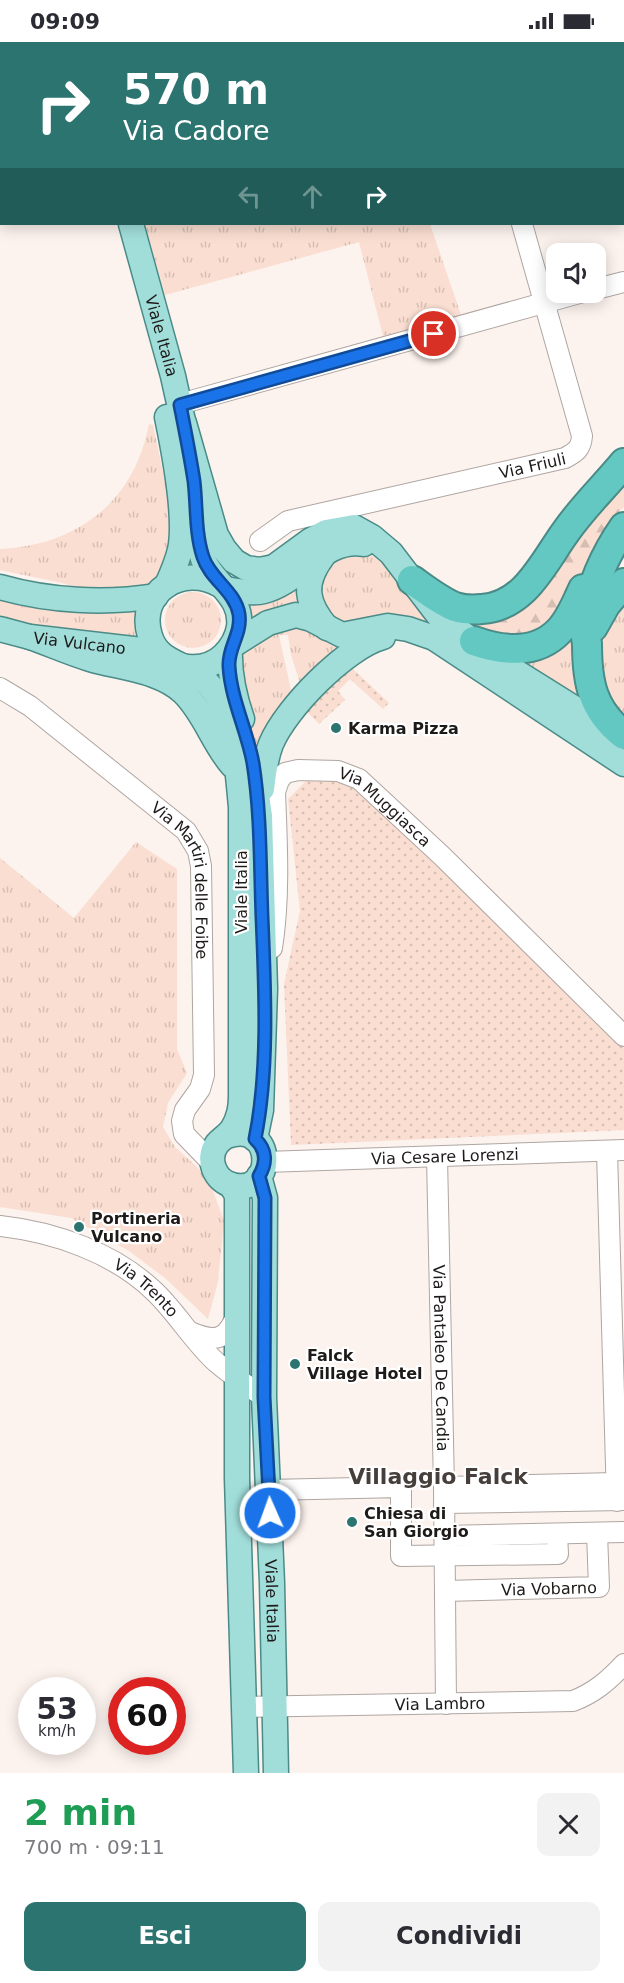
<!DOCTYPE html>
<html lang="it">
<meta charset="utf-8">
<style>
:root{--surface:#fff;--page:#f2f2f3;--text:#2b2b33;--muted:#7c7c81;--accent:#2b7470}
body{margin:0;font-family:"DejaVu Sans",sans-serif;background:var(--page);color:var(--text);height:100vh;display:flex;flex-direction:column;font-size:22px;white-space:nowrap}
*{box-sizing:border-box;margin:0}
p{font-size:20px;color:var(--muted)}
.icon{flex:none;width:33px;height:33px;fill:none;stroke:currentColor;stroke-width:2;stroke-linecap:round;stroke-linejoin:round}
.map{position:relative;height:1731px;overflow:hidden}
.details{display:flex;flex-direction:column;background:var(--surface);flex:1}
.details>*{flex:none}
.top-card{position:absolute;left:0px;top:0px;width:624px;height:183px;box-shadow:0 3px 15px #0003;background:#2b7470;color:#fff;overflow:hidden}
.fabs{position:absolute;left:546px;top:201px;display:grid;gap:12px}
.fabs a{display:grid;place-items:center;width:60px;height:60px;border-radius:12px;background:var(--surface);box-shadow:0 3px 15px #0003;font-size:30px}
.speed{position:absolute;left:18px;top:1635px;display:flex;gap:12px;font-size:30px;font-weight:700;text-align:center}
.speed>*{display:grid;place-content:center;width:78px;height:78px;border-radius:50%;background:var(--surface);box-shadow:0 3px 15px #0003;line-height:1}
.speed small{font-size:15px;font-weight:400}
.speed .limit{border:9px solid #d22;background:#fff;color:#111}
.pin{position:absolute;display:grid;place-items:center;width:51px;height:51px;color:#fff;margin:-26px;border:3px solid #fff;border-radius:50%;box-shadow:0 2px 6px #0007}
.me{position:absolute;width:66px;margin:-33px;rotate:358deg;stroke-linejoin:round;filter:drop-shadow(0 0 4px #0008)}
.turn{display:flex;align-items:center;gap:21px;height:126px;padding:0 24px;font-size:27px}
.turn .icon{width:78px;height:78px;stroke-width:2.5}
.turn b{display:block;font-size:42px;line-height:51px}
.lanes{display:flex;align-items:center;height:57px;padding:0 24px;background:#0003;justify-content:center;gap:30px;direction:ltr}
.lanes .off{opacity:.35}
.round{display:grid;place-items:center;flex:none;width:63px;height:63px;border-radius:12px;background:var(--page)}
.summary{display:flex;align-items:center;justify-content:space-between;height:102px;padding:0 24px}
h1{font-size:36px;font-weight:700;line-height:45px;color:#1e9e55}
.action{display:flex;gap:12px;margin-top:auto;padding:12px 24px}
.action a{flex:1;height:69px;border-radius:12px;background:var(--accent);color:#fff;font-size:24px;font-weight:700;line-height:69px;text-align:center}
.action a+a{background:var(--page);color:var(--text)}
.status{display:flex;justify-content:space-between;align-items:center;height:42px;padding:0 30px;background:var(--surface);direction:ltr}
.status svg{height:16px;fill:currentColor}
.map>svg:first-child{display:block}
.grass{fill:url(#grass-tufts)}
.forest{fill:url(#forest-firs)}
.garden{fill:url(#garden-dots)}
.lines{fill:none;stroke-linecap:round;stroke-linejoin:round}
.minor-casing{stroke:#afa6a2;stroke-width:22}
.major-casing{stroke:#4a8b87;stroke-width:27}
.highway-casing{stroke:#4a8b87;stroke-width:32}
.minor{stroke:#fff;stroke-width:20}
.major{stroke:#a1deda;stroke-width:24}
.highway{stroke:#63c8c2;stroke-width:28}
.route-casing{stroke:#114b97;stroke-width:15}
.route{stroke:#1a73e8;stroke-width:10}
.poi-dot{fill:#2b7470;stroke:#fff;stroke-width:2}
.labels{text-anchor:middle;stroke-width:4.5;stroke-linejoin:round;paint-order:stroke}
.street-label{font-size:16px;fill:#1d1a19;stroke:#fff}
.poi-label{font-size:16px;font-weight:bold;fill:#1d1a19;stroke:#fff;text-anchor:start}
.district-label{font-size:22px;font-weight:bold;fill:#463e3b;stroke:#fff}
</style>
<div class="status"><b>09:09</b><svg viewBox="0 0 49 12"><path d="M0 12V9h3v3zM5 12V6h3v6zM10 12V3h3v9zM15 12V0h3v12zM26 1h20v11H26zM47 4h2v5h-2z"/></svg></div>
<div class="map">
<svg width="624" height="1731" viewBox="0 0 624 1731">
<defs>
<pattern id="grass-tufts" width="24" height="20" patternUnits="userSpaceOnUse" patternTransform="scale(1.5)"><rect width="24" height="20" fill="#faded1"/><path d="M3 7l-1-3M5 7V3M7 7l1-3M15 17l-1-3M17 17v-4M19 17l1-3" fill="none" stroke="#d6beb3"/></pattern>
<pattern id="forest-firs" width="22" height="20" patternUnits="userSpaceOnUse" patternTransform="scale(1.5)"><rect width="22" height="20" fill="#faded1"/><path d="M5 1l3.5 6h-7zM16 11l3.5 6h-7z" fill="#d6beb3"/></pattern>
<pattern id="garden-dots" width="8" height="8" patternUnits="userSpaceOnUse" patternTransform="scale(1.5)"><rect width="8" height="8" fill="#faded1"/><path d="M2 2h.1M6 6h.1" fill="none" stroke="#d6beb3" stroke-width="1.8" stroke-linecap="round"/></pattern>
</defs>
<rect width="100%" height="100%" fill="#fcf2ee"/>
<g class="grass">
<path d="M95,0h330l-329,2z"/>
<path d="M145,182h285l31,91 -78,21 -24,-94 -194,53z"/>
<path d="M149,382l4,1 13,61 7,18 3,36 -21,42 -10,5 -57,4 -26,-8 -62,-13v-21c78,-4 134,-47 149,-125z"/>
<path d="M366,511l11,5 9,8 41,52 197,126v15l-178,-121 -101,-8 -29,-29 7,-32 18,-14z"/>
<path d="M296,539l10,22 -57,25 2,-10 -8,-22z"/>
<path d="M624,548v134l-25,-41 -4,-34z"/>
<circle cx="193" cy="578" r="28"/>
<path d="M0,551l140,12 1,36 -76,-8 -65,-15z"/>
<path d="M290,579l61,23 -50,42 -10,-31 -3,-20h-9l13,60 -33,65 -19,-73 -1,-28 6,-12z"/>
<path d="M574,582l18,85 -79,-51z"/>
<path d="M136,800l41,27v180l10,24 -19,30 -5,24 12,20 33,30 16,44 -6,61 -10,37 -43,-41 -36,-27 -58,-33 -71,-11v-349l74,60z"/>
</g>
<path class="forest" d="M624,437v28l-9,9 -20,31 -27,57 -13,20 -34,17 -49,-14 2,-8z"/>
<g class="garden">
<path d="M351,625l38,36 -6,6 -33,-30 -12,12 7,9 -26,24 -14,-14z"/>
<path d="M328,738l30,8 134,126 132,134v82l-333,15 -7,-161 16,-73 -12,-112 18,-18z"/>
</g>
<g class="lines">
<defs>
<g id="minor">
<path d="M469,0l1,2"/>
<path d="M596,247l28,-7"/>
<path d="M180,362l403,-112"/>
<path id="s1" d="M260,499l28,-20 277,-63c11,-6 16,-9 17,-22l-60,-212"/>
<path id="s2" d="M0,646l30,18 156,125 12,20 3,15 3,209 -4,14 -15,21 -3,11 2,13 28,29"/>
<path id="s3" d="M272,906c8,-51 5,-105 3,-156l4,-12 6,-7 13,-3 40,1 21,8 83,77 182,180"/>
<path d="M607,1109l10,350"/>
<path id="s4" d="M437,1115l7,330 2,217"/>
<path id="s5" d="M265,1120l359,-12"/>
<path id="s6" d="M0,1184c55,6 115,27 155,66 22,21 38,49 61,70 15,13 32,24 48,35"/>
<path d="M190,1290c26,11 37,8 47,-18"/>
<path d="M444,1445l172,-4"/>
<path d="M269,1448l132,-3v69l157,-2 -1,-20"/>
<path d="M444,1461l180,-3"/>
<path d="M444,1494l180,-4"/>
<path id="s7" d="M445,1549l154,-4 -2,-54"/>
<path id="s8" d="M244,1665l329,-6c21,-8 35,-20 51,-37"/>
</g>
<g id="major">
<path d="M83,0l1,2"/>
<path id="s9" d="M131,182l42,152 14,63"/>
<path d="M167,375c7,34 20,100 13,133 -3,12 -8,24 -13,35"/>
<path d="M184,381l32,112 8,14 10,12 12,7 14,2 14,-3 37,-27 15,-8 28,-5 18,10 19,16 48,63 66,49 112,70"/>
<path d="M323,514c-21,28 -17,47 4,72"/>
<path d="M220,543c-37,-22 -84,7 -70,51 8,27 34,26 52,42 33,28 35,89 39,129v290c0,11 -2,21 -8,31 -4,7 -11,10 -16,16 -11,15 -2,37 15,41 44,12 44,-66 -5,-49"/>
<path d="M0,545c49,14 105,17 156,9"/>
<path d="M226,547c11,2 26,5 38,2 36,-9 60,-54 100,-47"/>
<path id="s10" d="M0,587l30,8 129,15"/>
<path d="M30,595c20,7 40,16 60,22 30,9 71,11 94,34 21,21 29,50 48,72"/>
<path d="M233,603l35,-22 28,-8 15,4 31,16 46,-9 20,3 26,9 190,126"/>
<path d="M230,608c-1,25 4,46 12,69"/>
<path d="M181,624c16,3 31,1 43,-11 8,-8 13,-16 15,-28 4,-31 -26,-43 -36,-68 -6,-18 -6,-38 -7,-56"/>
<path d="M253,726l7,48 5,173 -4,121 -6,29"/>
<path d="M262,747c2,-16 3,-30 9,-45 15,-36 75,-97 112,-107"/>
<path id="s11" d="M259,1134l6,22 -1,199 8,186 4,190"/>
<path d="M231,1143l6,10v283l9,295"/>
</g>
<g id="highway">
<path d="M624,485c-19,27 -34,61 -39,94 -1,7 1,15 2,23 0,38 5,66 37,91"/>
<path d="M412,538c13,9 28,21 43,27 9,3 18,3 27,2 44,-3 62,-48 85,-79 17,-24 38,-44 57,-67"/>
<path d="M593,585l13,-23 18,-21"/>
<path d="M474,599c28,10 62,14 85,-10 11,-11 17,-27 24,-42"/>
</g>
</defs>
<use href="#minor" class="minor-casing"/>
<use href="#major" class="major-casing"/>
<use href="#highway" class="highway-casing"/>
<use href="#minor" class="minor"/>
<use href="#major" class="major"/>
<use href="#highway" class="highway"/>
</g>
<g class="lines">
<defs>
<path id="route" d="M270,1471l-6,-116 1,-199 -6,-22c8,-13 8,-26 -4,-37 14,-69 10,-151 7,-222 -2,-51 -1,-103 -9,-154 -6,-33 -22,-63 -24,-97 -1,-19 13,-32 10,-52 -4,-23 -29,-35 -36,-57 -8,-24 -6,-51 -9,-76 -4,-26 -9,-51 -14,-76l254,-71"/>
</defs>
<use href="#route" class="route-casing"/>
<use href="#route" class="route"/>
</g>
<g class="poi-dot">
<circle cx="336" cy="686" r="6"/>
<circle cx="79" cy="1185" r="6"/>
<circle cx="295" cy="1322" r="6"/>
<circle cx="352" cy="1480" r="6"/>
</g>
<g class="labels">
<g class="street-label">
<text dy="6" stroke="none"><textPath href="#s9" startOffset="116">Viale Italia</textPath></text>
<text dy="6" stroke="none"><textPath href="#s1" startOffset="285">Via Friuli</textPath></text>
<text dy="6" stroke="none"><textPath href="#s10" startOffset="81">Via Vulcano</textPath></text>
<text dy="6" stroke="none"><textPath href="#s3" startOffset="291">Via Muggiasca</textPath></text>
<text dy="6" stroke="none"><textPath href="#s2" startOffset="280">Via Martiri delle Foibe</textPath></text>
<text transform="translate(241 850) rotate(-90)" y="6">Viale Italia</text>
<text dy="6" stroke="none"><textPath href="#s5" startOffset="180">Via Cesare Lorenzi</textPath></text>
<text dy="6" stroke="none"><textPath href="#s6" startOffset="162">Via Trento</textPath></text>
<text dy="6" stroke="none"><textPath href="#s4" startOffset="201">Via Pantaleo De Candia</textPath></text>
<text dy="6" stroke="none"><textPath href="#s7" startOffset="104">Via Vobarno</textPath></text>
<text dy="6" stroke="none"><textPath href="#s11" startOffset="426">Viale Italia</textPath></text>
<text dy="6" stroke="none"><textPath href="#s8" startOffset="196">Via Lambro</textPath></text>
</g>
<g class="poi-label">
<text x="348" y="692">Karma Pizza</text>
<text x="91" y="1182">Portineria<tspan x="91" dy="18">Vulcano</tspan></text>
<text x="307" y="1319">Falck<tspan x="307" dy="18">Village Hotel</tspan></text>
<text x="364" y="1477">Chiesa di<tspan x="364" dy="18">San Giorgio</tspan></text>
</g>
<g class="district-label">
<text x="438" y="1442">Villaggio Falck</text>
</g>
</g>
</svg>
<div class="fabs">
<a><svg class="icon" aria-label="sound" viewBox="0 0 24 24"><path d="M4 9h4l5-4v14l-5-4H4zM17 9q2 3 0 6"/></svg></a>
</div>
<div class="speed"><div>53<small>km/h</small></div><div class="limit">60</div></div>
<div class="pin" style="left:434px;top:292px;background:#d93025"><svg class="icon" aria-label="arrive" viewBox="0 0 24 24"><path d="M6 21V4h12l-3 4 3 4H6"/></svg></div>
<svg class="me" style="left:270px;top:1471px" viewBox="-20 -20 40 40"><circle r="17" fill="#1a73e8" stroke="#fff" stroke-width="3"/><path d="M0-11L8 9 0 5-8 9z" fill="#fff"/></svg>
<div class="top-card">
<div class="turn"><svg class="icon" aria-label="right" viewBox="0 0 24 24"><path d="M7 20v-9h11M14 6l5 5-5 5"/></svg><div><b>570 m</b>Via Cadore</div></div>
<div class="lanes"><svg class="icon off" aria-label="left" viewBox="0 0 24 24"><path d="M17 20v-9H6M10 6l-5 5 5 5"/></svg><svg class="icon off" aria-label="ahead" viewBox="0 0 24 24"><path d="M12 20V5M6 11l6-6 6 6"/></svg><svg class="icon" aria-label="right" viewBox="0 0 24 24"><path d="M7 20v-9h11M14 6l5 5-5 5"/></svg></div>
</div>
</div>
<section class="details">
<div class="summary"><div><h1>2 min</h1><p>700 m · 09:11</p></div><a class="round"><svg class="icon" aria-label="close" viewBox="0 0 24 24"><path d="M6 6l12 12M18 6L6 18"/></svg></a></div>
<div class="action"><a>Esci</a><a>Condividi</a></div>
</section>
